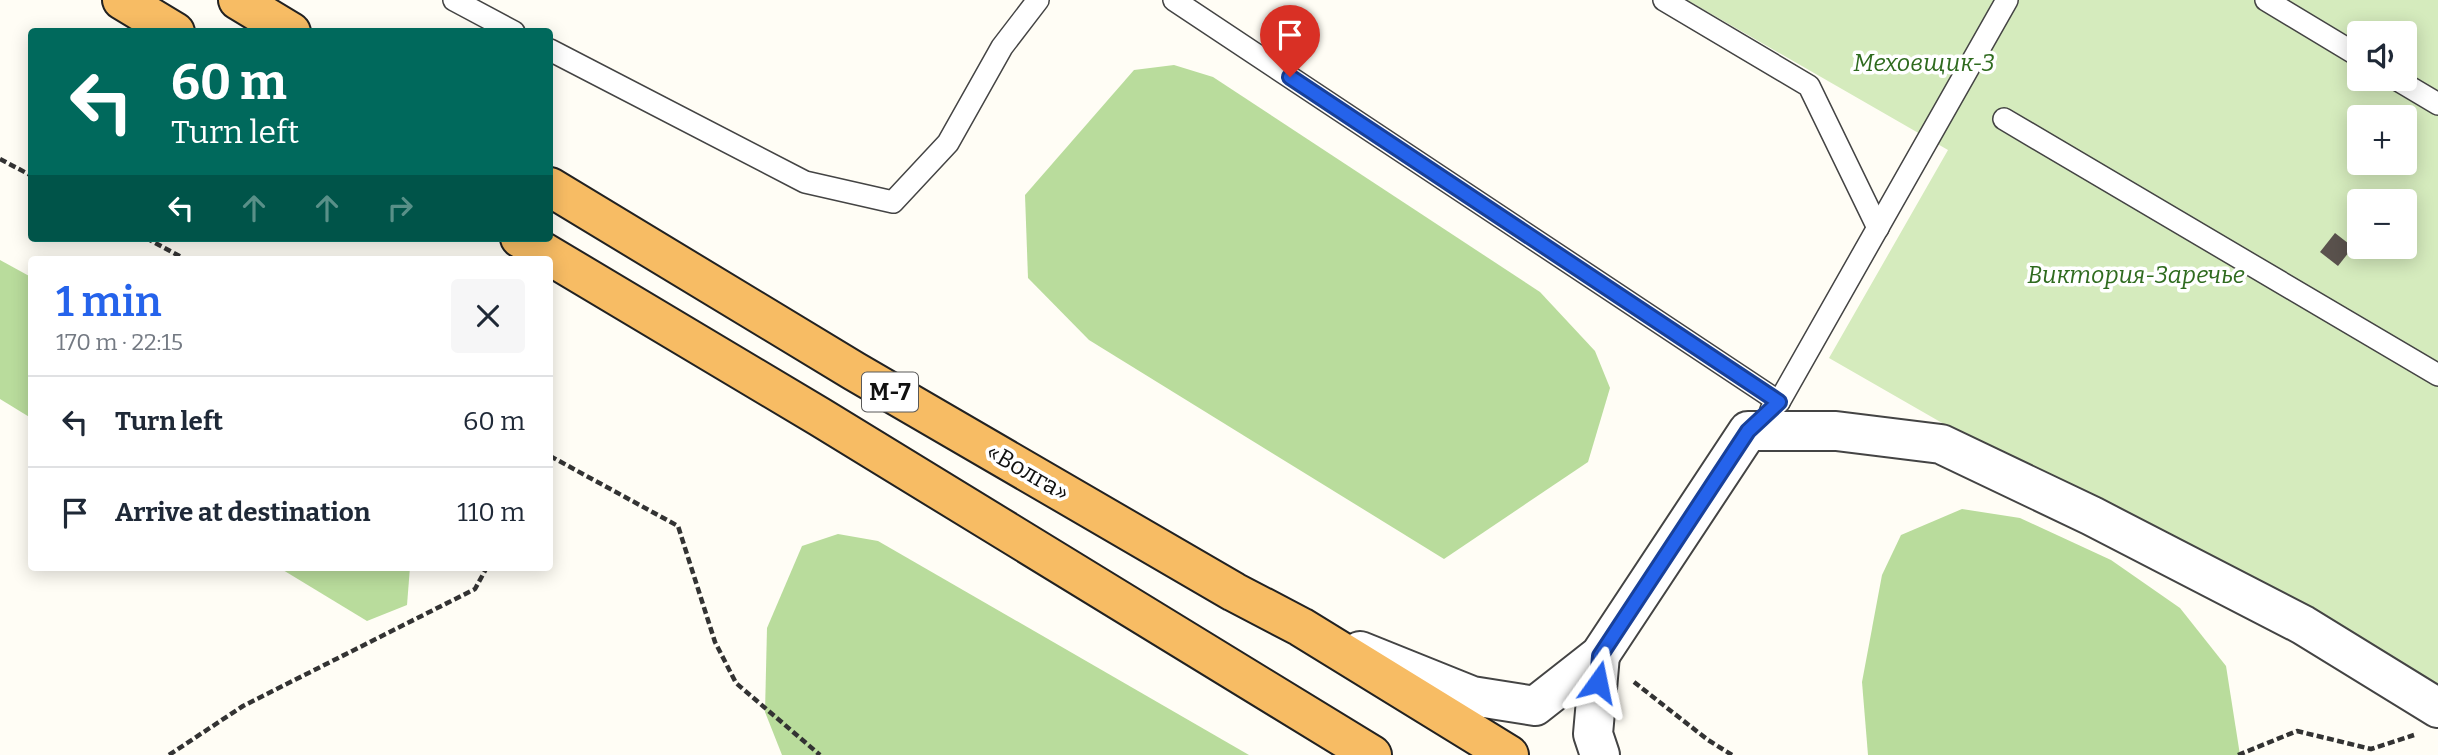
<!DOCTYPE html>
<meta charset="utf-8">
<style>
:root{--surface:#fff;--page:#f6f6f7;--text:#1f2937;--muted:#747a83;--line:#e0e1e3;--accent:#2563eb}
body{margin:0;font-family:Bitter,serif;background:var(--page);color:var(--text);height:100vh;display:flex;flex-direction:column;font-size:26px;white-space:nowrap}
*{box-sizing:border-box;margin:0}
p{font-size:23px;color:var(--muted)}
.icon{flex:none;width:38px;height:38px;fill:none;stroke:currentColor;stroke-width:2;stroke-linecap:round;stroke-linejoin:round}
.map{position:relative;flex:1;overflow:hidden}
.panel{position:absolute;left:28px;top:256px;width:525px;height:315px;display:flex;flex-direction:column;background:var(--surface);border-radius:7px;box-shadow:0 4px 18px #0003}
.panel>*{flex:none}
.guide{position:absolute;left:28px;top:28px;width:525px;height:214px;border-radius:7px;box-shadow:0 4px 18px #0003;background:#00695c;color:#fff;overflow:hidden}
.buttons{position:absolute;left:2347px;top:21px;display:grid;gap:14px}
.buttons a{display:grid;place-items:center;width:70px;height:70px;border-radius:7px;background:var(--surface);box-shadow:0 4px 18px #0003;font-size:35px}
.pin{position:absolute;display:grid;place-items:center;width:60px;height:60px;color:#fff;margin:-72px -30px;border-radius:50% 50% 50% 0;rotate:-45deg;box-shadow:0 0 7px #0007}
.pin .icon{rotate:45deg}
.me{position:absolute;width:77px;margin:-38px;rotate:12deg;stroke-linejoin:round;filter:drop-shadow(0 0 5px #0008)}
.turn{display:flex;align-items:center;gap:24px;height:147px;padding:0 28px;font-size:32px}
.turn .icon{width:91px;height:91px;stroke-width:2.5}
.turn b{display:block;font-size:49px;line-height:60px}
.lanes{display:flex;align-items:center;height:66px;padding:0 28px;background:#0003;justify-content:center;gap:35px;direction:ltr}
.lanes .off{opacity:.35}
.round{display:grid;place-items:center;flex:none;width:74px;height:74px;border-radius:7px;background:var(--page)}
.summary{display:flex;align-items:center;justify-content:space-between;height:119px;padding:0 28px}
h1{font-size:42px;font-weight:600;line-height:52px;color:var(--accent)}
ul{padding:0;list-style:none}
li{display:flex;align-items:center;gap:21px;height:91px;padding:0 28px;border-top:2px solid var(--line)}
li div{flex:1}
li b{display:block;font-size:26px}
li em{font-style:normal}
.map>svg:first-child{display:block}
.green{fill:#d5ebbd;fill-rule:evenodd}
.forest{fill:#b9dc9c}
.building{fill:#5a524d}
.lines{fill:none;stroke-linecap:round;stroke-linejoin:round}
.service-casing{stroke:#444;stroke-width:24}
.minor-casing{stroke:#444;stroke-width:42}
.trunk-casing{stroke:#222;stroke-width:42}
.path{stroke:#333;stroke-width:4.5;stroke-dasharray:7 3.5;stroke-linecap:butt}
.service{stroke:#fff;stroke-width:21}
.minor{stroke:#fff;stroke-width:38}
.trunk{stroke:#f7bc64;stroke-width:38}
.route-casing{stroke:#184099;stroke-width:18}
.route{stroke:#2563eb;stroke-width:12}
.labels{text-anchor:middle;stroke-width:7;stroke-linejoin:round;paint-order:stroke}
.shield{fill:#fff;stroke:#585858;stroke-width:2}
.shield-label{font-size:23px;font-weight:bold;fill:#111}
.park-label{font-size:24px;font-style:italic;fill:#2f6b1f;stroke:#fff}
.street-label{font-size:24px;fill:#111;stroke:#fff}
</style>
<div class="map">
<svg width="2438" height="755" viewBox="0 0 2438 755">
<rect width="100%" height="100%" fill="#fffdf5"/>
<path class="green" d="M1687,0h751v708l-609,-350 119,-208zM2359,33h45v46h-45zM2359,117h45v46h-45zM2359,201h45v46h-45z"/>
<g class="forest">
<path d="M1174,65l39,12 327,215 55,59 15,37 -22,74 -144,97 -355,-219 -61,-62 -3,-83 109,-125z"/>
<path d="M0,260l31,17v141l-31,-19z"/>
<path d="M1962,509l58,9 91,42 69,48 46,58 14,89h-372l-6,-73 20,-107 19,-40z"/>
<path d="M838,534l40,7 371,214h-467l-17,-43 2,-84 35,-82z"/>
<path d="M278,567h132l-3,38 -40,16z"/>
</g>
<path class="building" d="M2335,233l18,14 -15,19 -18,-14z"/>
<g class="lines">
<defs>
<g id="service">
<path d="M454,0l60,32"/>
<path d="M1174,0l605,402"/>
<path d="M1664,0l145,86 69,142"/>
<path d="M2266,0l93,56"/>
<path d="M550,50l255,132 88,20 55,-59 54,-96 36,-47"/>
<path d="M2396,79l42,25"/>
<path d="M2004,119l434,256"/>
<path d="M1771,410l8,-8 228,-402"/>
</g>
<g id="minor">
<path d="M1360,651l112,45 63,10 65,-51 148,-224h88l105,13 151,72 211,109 135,83"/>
<path d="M1600,755l-7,-21 7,-79"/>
</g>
<g id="trunk">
<path d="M122,0l53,32"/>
<path d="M238,0l53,32"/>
<path d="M550,187l304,184 380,221 67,35 208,128"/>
<path d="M520,238l300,179 552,338"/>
</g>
</defs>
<use href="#service" class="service-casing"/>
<use href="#minor" class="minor-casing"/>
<use href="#trunk" class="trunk-casing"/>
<g class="path">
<path d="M0,159l32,17"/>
<path d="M146,238l39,21"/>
<path d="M550,456l128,70 37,116 21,41 84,72"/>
<path d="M1634,682l74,58 24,15"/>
<path d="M169,755l74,-49 232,-117 12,-22"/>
<path d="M2238,755l59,-24 74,18 43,-14"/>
</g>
<use href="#service" class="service"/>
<use href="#minor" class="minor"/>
<use href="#trunk" class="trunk"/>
</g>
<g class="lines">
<defs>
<path id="route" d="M1290,77l489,325 -31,29 -148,225 -2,26"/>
</defs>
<use href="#route" class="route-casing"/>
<use href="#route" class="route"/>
</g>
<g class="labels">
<rect class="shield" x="862" y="372.5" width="56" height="39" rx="5"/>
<g class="shield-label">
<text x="890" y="400">М-7</text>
</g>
<g class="park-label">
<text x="1924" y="71">Меховщик-3</text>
<text x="2136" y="283">Виктория-Заречье</text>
</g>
<g class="street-label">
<text transform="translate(1028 472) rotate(30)" y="8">«Волга»</text>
</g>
</g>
</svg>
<div class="buttons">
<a><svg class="icon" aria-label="sound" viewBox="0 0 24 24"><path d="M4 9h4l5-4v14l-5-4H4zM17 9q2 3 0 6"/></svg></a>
<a>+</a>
<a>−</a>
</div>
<div class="pin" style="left:1290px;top:77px;background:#d93025"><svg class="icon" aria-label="arrive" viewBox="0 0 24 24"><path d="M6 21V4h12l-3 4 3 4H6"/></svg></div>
<svg class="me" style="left:1598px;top:682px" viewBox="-20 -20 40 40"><path d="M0-17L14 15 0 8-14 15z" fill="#2563eb" stroke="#fff" stroke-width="4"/></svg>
<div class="guide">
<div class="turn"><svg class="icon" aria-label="left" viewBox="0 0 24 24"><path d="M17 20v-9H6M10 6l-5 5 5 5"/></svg><div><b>60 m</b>Turn left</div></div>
<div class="lanes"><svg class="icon" aria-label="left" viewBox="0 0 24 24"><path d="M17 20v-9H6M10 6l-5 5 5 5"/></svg><svg class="icon off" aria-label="ahead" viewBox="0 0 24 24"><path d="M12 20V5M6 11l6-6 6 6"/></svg><svg class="icon off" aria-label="ahead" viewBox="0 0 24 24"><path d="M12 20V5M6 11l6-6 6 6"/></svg><svg class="icon off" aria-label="right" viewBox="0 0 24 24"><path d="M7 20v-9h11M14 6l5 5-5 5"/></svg></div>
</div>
<section class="panel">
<div class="summary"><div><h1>1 min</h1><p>170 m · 22:15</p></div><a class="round"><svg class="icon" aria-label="close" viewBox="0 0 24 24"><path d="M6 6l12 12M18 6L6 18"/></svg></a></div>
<ul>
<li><svg class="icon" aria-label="left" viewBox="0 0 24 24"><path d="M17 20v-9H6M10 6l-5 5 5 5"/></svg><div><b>Turn left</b></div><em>60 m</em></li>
<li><svg class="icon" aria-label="arrive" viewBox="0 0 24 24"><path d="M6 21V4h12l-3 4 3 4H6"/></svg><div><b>Arrive at destination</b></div><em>110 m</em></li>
</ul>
</section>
</div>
